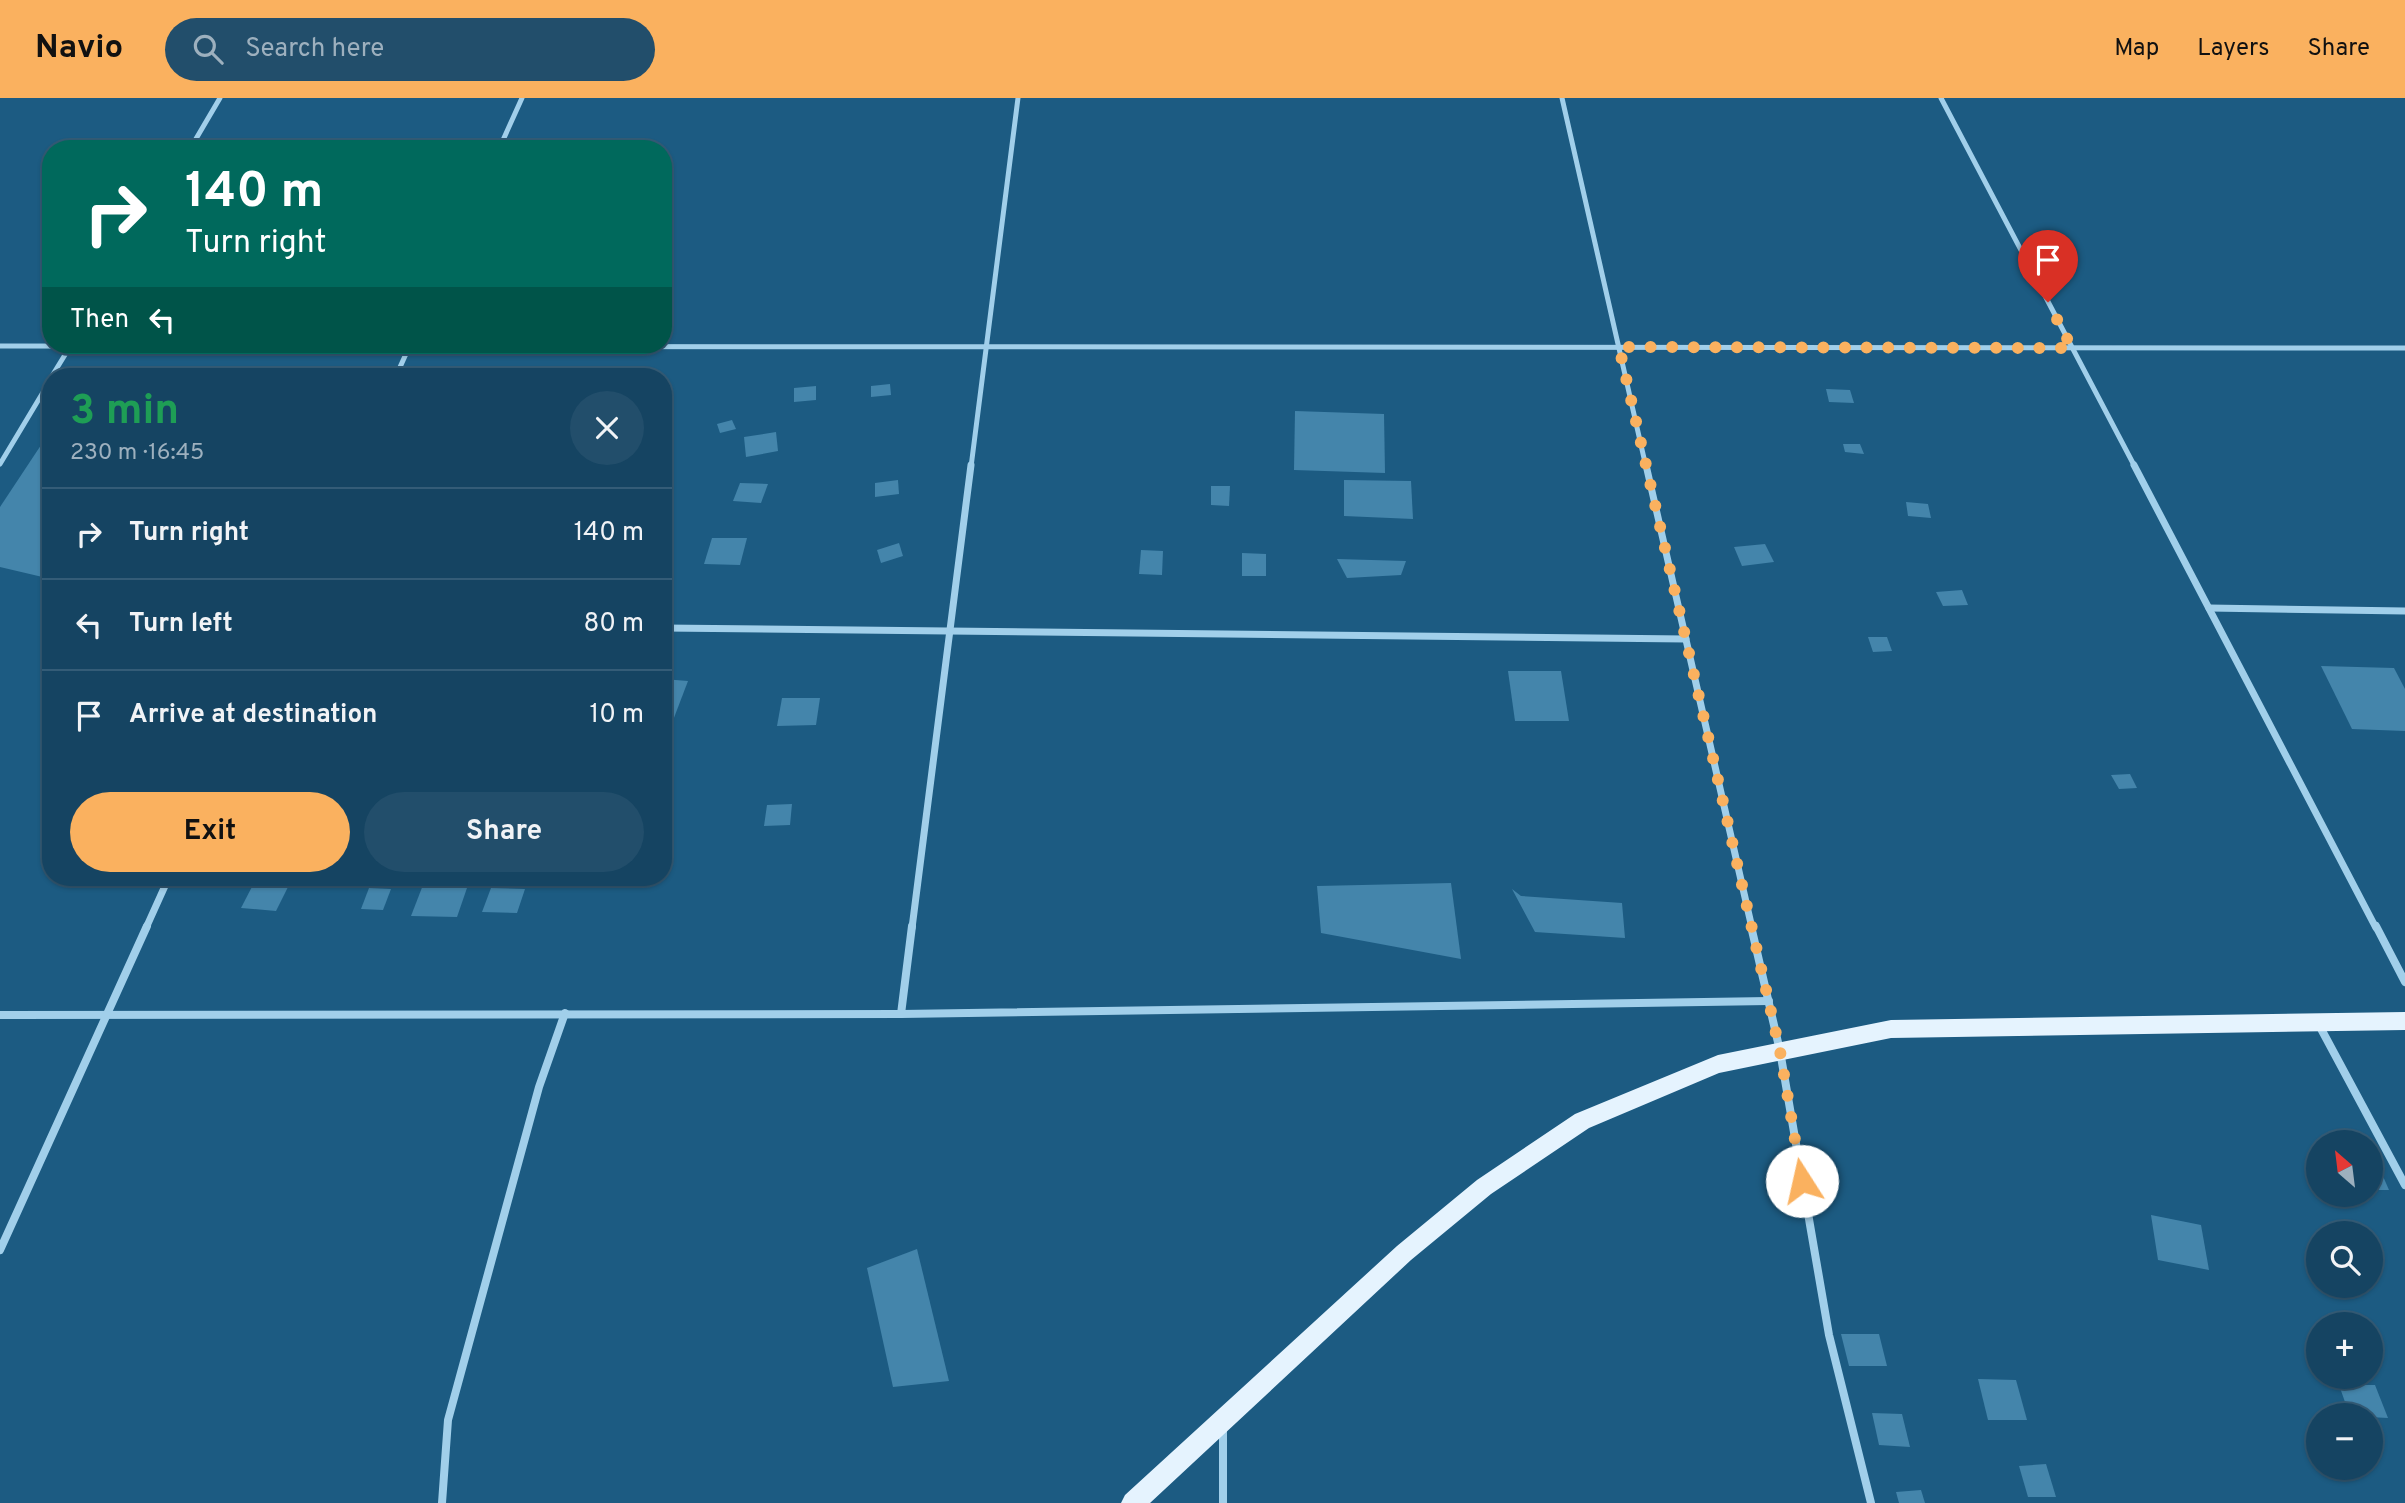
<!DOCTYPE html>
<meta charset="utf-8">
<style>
:root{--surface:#154462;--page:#224e6b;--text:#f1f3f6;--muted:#9db0be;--line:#345c77;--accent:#fab15f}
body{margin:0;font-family:Overpass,sans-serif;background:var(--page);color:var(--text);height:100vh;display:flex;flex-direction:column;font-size:26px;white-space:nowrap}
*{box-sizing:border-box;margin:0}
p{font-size:23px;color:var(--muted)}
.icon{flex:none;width:38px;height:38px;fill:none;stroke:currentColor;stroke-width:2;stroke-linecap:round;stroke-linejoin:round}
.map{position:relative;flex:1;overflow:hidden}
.sheet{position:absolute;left:42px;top:270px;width:630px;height:518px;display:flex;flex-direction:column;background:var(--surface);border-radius:28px;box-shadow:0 2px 5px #0004,0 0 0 2px var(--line)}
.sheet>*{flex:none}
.top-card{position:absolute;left:42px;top:42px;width:630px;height:214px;border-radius:28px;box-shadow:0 2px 5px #0004,0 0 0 2px var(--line);background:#00695c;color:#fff;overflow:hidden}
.needle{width:46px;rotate:332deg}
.fabs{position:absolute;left:2306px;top:1032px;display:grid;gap:14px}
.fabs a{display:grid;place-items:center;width:77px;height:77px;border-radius:50%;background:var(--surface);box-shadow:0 2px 5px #0004,0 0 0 2px var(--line);font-size:35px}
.pin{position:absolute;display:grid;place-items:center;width:60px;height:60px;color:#fff;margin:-72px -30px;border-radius:50% 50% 50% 0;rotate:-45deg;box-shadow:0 0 7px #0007}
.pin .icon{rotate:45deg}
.me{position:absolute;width:77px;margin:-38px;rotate:350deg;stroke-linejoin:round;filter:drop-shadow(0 0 5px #0008)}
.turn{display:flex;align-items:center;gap:24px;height:147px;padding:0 28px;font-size:32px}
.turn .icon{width:91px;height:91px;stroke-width:2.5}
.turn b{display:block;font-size:49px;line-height:60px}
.then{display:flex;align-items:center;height:66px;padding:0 28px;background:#0003;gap:14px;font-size:26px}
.round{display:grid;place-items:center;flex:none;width:74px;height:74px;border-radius:37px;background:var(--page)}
.head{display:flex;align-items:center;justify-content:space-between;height:119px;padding:0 28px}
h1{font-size:42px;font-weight:700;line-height:52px;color:#1e9e55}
.action{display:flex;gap:14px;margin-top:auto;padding:14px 28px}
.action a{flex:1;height:80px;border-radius:42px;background:var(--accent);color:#111;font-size:28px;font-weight:700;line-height:80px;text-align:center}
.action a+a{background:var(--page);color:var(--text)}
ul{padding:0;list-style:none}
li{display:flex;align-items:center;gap:21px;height:91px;padding:0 28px;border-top:2px solid var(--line)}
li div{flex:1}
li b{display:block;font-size:26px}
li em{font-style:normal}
header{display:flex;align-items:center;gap:42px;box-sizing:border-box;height:98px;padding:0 35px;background:var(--accent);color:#111}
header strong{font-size:33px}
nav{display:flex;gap:38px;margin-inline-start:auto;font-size:24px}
.search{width:490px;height:63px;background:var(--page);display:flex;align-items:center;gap:18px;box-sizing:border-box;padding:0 24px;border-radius:38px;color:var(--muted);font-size:26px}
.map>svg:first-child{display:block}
.building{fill:#4485ab}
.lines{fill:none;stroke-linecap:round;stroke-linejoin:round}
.street-far2{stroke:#a1cfea;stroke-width:5}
.street-far1{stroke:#a1cfea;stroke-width:7}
.street{stroke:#a1cfea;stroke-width:8}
.primary{fill:#e5f3fe;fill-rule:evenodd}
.route{stroke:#fab15f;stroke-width:12;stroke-dasharray:0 21.6}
</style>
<header>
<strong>Navio</strong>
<div class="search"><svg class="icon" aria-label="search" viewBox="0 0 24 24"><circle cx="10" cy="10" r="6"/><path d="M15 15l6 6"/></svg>Search here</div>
<nav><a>Map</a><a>Layers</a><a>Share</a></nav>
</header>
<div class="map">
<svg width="2405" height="1405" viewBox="0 0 2405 1405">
<rect width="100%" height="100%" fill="#1c5b82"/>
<g class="building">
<path d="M890,286l1,11 -20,2v-11z"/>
<path d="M816,288v14l-22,2v-14z"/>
<path d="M1826,291l24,1 4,13 -25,-1z"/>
<path d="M1295,313l89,3 1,59 -91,-3z"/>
<path d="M732,322l4,9 -16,4 -3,-9z"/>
<path d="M51,332v149l-51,-12v-60z"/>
<path d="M776,334l2,19 -32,6 -2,-20z"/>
<path d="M1843,346h17l4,10 -19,-2z"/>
<path d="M898,382l1,14 -24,3v-14z"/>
<path d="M1344,382l67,1 2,38 -69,-3z"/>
<path d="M740,385l28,1 -7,19 -28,-2z"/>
<path d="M1211,388h19l-1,20 -18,-1z"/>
<path d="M1906,404l22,2 3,14 -23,-2z"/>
<path d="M712,440h35l-7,27 -36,-1z"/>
<path d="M899,445l4,13 -22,7 -4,-13z"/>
<path d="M1765,446l9,18 -32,4 -8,-19z"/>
<path d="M1141,452l22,1 -1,24 -23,-1z"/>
<path d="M1242,455l24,1v22h-24z"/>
<path d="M1337,461l69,2 -5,14 -54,3z"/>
<path d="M1962,492l6,15 -25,1 -7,-14z"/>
<path d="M1868,539h19l5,14 -19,1z"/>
<path d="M2321,568l73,2 11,21v42l-53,-2z"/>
<path d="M1508,573h53l8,50h-54z"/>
<path d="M663,581l25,2 -16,42 -9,-1z"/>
<path d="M782,600h38l-4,27 -39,1z"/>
<path d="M2130,676l7,14 -18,1 -8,-14z"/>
<path d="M792,706l-2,21 -26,1 3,-21z"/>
<path d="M257,779h36l-17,34 -35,-3z"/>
<path d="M1451,785l10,76 -140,-26 -4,-47z"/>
<path d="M423,787h45l-11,32 -46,-1z"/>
<path d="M369,790l22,1 -8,21 -22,-1z"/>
<path d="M491,790l34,1 -8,24 -35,-1z"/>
<path d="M1512,791l9,7 101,7 3,35 -90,-6z"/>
<path d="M2371,1051l18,41h-18z"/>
<path d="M2151,1117l50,10 8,45 -51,-10z"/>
<path d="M917,1151l32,132 -56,6 -26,-119z"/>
<path d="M1841,1236h38l8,32h-38z"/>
<path d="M1978,1281l38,1 11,40h-39z"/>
<path d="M2339,1287h36l13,33 -38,-2z"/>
<path d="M1872,1315l30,1 8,33 -31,-2z"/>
<path d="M2046,1366l10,33h-28l-9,-31z"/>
<path d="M1921,1392l4,13h-26l-3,-11z"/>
</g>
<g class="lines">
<g class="street-far2">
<path d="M1562,0l84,369"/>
<path d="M1941,0l194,369"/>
<path d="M190,51l30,-51"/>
<path d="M499,51l23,-51"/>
<path d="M0,248l2405,2"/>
<path d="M52,278l19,-31"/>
<path d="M396,278l14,-31"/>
<path d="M0,366l51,-85"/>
<path d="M971,369l47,-369"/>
</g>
<g class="street-far1">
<path d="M1646,367l106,463"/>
<path d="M2134,367l242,463"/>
<path d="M2209,510l196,3"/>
<path d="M663,530l1023,11"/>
<path d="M146,830l23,-51"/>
<path d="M912,830l59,-463"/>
</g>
<g class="street">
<path d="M1751,828l29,125 49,284 42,168"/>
<path d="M2376,828l29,56"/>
<path d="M901,916l11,-88"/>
<path d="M0,917l901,-1 868,-13"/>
<path d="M2319,927l86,160"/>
<path d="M0,1152l147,-324"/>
<path d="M1223,1329v76"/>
<path d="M442,1405l6,-83 91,-333 26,-74"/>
</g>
<path class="primary" d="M2405,914v18l-514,8 -172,35 -130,55 -98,66 -80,66 -261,243h-29l4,-8 272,-249 80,-66 98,-66 143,-59 173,-35z"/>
</g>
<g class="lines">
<path class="route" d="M1802,1083l-22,-130 -161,-704 453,1 -24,-46"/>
</g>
</svg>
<div class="fabs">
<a><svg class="needle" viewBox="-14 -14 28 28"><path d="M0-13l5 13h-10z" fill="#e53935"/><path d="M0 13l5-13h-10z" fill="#9db0be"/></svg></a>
<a><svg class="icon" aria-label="search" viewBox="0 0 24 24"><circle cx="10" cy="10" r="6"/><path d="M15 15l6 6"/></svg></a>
<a>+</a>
<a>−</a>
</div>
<div class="pin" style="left:2048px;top:204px;background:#d93025"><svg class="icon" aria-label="arrive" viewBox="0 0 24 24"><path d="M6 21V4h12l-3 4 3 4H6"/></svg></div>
<svg class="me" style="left:1802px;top:1083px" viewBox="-20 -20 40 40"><circle r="19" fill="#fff"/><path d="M0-13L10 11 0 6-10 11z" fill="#fab15f"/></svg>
<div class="top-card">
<div class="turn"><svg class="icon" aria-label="right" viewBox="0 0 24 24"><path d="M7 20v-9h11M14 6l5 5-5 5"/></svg><div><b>140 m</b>Turn right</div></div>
<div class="then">Then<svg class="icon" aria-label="left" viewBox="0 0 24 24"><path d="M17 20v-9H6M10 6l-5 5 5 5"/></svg></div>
</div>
<section class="sheet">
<div class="head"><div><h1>3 min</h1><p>230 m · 16:45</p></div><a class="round"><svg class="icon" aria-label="close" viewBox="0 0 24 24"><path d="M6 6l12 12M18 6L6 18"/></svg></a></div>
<ul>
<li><svg class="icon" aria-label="right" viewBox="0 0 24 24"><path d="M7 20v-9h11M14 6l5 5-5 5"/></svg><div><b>Turn right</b></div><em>140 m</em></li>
<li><svg class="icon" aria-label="left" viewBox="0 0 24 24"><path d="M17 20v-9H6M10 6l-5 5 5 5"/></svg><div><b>Turn left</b></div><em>80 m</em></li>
<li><svg class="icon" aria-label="arrive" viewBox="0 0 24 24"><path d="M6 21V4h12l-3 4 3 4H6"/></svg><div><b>Arrive at destination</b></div><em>10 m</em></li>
</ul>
<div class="action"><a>Exit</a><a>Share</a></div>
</section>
</div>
